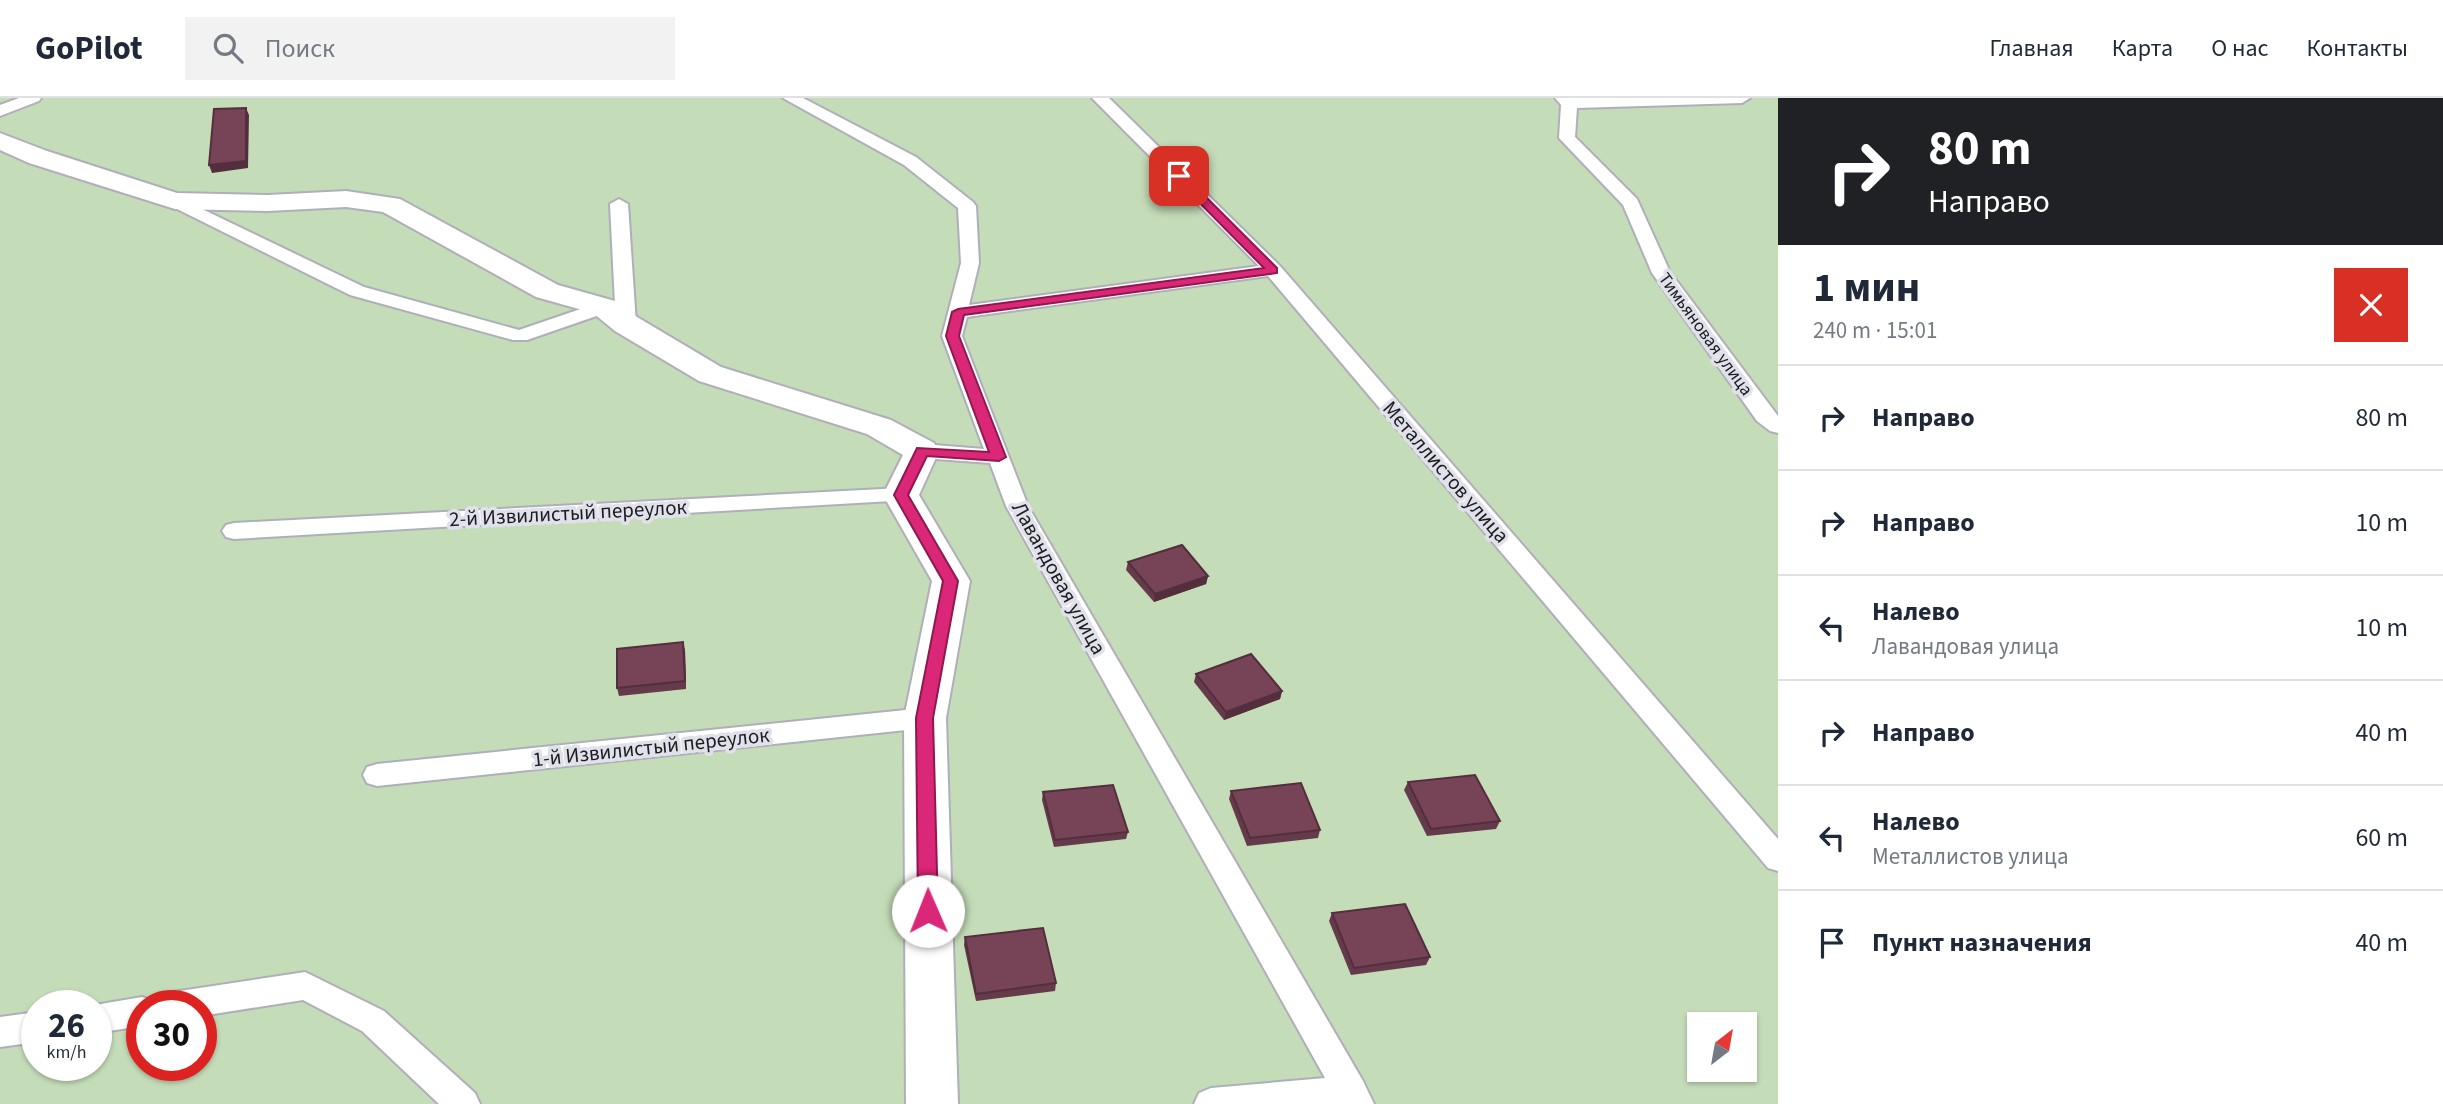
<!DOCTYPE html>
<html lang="ru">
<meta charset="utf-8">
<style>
:root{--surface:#fff;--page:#f2f2f3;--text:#1f2937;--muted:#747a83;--line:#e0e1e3}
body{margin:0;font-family:"Source Sans 3",sans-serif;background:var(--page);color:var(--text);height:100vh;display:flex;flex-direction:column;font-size:26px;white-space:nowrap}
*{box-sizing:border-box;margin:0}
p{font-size:23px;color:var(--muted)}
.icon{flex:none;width:38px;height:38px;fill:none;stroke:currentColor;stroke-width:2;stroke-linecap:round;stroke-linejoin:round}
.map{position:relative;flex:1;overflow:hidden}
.drawer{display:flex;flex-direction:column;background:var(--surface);width:665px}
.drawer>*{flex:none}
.top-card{background:#202124;color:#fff;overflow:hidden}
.needle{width:46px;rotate:31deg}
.tools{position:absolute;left:1687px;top:914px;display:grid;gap:14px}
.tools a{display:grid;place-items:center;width:70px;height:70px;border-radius:0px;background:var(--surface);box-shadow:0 2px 5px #0004;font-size:35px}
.speed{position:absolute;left:21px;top:892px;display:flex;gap:14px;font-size:35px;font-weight:700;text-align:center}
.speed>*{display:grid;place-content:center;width:91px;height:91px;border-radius:50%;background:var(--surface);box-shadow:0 2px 5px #0004;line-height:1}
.speed small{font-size:18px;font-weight:400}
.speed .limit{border:10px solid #d22;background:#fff;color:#111}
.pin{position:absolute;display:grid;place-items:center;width:60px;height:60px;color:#fff;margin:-30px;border-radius:14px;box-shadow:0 4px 10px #0006}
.me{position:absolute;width:77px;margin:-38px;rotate:359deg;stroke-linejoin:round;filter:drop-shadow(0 0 5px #0008)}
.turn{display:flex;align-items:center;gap:24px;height:147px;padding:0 35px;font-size:32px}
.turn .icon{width:91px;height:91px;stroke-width:2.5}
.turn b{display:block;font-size:49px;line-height:60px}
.round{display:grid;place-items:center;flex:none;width:74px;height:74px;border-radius:0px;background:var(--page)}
.head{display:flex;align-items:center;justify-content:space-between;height:119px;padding:0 35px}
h1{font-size:42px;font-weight:700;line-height:52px}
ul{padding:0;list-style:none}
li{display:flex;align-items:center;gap:21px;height:105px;padding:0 35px;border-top:2px solid var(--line)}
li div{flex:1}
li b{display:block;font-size:26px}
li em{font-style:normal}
header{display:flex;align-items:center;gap:42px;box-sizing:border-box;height:98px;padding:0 35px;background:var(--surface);border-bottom:2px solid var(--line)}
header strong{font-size:33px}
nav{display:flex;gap:38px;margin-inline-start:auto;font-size:24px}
.search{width:490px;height:63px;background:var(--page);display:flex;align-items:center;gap:18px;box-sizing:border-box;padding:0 24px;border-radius:0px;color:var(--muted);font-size:26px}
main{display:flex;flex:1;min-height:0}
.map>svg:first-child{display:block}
.green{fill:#c5dcb9;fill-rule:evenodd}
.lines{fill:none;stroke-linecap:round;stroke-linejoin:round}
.service-casing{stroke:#aeafb8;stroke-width:4}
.minor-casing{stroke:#aeafb8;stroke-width:4}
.service{fill:#fff;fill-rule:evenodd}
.minor{fill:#fff;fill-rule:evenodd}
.wall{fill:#653a4b}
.shaded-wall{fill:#532f3d}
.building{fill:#764357;stroke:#532f3d;stroke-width:2}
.route{fill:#db2777;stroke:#8e194d;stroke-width:2}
.labels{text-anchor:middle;stroke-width:7;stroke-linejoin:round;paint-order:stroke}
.far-street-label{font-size:18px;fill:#1c1c20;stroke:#e1e1eb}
.street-label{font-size:21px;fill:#1c1c20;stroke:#e1e1eb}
</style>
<header>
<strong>GoPilot</strong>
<div class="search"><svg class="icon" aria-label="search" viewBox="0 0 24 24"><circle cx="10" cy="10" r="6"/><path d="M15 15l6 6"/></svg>Поиск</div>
<nav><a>Главная</a><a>Карта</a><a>О нас</a><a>Контакты</a></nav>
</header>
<main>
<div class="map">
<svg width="1778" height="1006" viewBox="0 0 1778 1006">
<rect width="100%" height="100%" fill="#e1e1eb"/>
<path class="green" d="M0,0h1778v1006h-1778zM37,908h59v60h-59zM142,908h59v60h-59zM1699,926h46v45h-46z"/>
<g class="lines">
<defs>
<g id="service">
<path d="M19,0h22l-2,3 -39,15v-11z"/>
<path d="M783,0h20l113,59 57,45 3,4 3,57 -10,42 290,-39 -167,-168h17l171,168 498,573v32l-10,-3 -500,-592 -301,41 -5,19 66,170 335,575 11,23h-180l5,-11 12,-5 114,-10 -319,-572 -16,-43 -68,-5 -8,-2 -3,-5 3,-5 8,-2 62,5 -42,-113 19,-73 -3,-55 -54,-43z"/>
<path d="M1555,0h195l-8,5 -165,5 -2,29 62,62 33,73 108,144v17l-8,-2 -13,-10 -105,-148 -29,-68 -64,-67 2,-33z"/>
<path d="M175,98l189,91 155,43 85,-29 10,6 -3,4 -84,29h-14l-163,-45 -181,-90 -3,-4z"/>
<path d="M619,101l9,5 8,120 -10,6 -10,-6 -6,-120z"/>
<path d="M901,390l8,2 3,5 -3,5 -675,39 -8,-2 -4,-6 4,-6 8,-2z"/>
<path d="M925,610l9,3 4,7 -4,7 -9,3 -548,58 -10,-3 -4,-8 4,-8 10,-3z"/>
<path d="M305,874l79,39 91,82 5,11h-41l-77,-73 -59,-31 -102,16v-10h-44l5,-10 11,-4z"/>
<path d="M142,899l11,4 3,5h-14v20l-46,7v-27h-7z"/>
<path d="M37,914v30l-37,5v-30z"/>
</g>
<path id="minor" d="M0,35l47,18 130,42 91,2 78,-4 54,8 158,86 57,16 22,16 84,50 170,53 43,23 5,8 -20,44 51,86 -24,137 12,386h-52l-2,-386 28,-137 -49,-86 20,-40 -36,-21 -168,-53 -84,-50 -22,-18 -57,-16 -153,-85 -37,-5 -78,4 -93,-2 -146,-46 -29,-13z"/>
</defs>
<use href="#service" class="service-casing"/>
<use href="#minor" class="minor-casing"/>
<use href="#service" class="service"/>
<use href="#minor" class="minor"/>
</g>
<g class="wall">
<path d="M1128,464l80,14 -2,8 -52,18 -28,-32z"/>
<path d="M685,552l1,39 -67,7 -2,-8z"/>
<path d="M1196,576l86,17 -2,8 -56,21 -30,-38z"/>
<path d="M1408,684l92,39 -4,8 -69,7 -23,-46z"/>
<path d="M1231,693l89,39 -2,8 -71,8 -18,-47z"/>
<path d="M1043,694l85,40 -2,7 -72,8 -12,-47z"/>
<path d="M1332,815l98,44 -4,8 -75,10 -22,-54z"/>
<path d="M965,839l91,46 -1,8 -79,10 -12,-56z"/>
</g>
<g class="shaded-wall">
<path d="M246,10l3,7 -1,53 -36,5 -3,-8z"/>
<path d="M1208,478l-2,8 -52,18 1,-8z"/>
<path d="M683,544l2,8 1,39 -1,-8z"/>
<path d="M1282,593l-2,8 -56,21 2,-8z"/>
</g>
<g class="building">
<path d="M246,10v53l-37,4 5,-56z"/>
<path d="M1182,447l26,31 -53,18 -27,-32z"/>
<path d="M683,544l2,39 -68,7v-39z"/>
<path d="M1251,556l31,37 -56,21 -30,-38z"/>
<path d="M1475,677l25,46 -69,8 -23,-47z"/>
<path d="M1301,685l19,47 -70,8 -19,-47z"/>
<path d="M1113,687l15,47 -73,8 -12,-48z"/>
<path d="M1405,806l25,53 -76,11 -22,-55z"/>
<path d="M1043,830l13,55 -80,11 -11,-57z"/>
</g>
<path class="route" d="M1175,76h8l94,94v5l-313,42 -5,21 47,121 -7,4 -72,-5 -19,39 50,86 -25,137 5,193 -3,6 -7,2 -7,-2 -3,-6 -2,-193 27,-137 -49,-86 23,-47 72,4 -43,-116 6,-24 6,-3 306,-41 -89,-90z"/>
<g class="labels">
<g class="far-street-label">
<text transform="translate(1706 236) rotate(54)" y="6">Тимьяновая улица</text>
</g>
<g class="street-label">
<text transform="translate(1446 374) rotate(49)" y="7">Металлистов улица</text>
<text transform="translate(568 415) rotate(-3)" y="7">2-й Извилистый переулок</text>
<text transform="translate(1059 480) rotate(61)" y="7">Лавандовая улица</text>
<text transform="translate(651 649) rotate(-6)" y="7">1-й Извилистый переулок</text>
</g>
</g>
</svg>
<div class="tools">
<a><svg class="needle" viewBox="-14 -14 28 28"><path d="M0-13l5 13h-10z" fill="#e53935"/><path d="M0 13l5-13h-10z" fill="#747a83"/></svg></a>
</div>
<div class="speed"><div>26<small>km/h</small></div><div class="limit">30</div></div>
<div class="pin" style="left:1179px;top:78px;background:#d93025"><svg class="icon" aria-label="arrive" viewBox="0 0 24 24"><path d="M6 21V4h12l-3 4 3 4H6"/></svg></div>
<svg class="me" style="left:928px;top:813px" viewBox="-20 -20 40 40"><circle r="19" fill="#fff"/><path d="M0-13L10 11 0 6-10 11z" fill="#db2777"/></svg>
</div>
<section class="drawer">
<div class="top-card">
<div class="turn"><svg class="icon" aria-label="right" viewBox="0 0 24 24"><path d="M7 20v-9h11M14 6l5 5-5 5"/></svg><div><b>80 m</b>Направо</div></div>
</div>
<div class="head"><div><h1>1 мин</h1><p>240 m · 15:01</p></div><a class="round" style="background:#d93025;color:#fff"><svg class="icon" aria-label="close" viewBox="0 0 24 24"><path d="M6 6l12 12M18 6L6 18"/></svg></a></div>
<ul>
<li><svg class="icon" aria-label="right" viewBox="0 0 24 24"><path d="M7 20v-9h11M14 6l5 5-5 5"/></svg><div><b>Направо</b></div><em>80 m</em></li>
<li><svg class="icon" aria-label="right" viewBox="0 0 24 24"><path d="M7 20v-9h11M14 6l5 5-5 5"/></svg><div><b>Направо</b></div><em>10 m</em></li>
<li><svg class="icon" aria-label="left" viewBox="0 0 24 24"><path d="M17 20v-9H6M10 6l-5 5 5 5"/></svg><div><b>Налево</b><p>Лавандовая улица</p></div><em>10 m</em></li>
<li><svg class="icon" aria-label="right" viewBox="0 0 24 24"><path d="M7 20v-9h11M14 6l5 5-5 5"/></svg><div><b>Направо</b></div><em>40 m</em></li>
<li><svg class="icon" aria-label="left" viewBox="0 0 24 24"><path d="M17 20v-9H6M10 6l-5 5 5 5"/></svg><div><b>Налево</b><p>Металлистов улица</p></div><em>60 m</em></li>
<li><svg class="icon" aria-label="arrive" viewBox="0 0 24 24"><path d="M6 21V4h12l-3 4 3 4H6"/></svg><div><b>Пункт назначения</b></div><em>40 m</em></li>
</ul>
</section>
</main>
